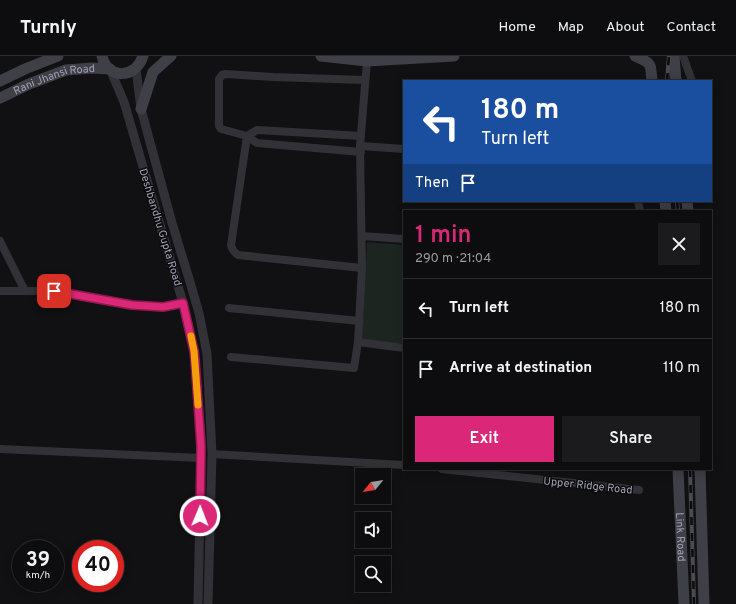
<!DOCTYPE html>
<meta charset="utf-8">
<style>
:root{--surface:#0d0c0e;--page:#1b1a1c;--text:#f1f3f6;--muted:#9a9b9e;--line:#2d2c2e;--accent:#db2777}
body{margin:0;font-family:Overpass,sans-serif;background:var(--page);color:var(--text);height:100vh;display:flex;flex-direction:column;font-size:15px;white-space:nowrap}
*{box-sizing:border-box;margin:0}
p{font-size:13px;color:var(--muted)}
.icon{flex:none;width:22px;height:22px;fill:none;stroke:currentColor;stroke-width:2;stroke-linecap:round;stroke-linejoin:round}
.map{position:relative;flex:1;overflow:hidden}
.details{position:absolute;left:403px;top:154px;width:309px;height:260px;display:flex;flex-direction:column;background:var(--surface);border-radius:0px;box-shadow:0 2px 10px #0003,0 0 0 1px var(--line)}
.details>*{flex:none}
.guide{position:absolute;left:403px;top:24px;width:309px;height:122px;border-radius:0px;box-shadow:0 2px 10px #0003,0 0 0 1px var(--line);background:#1a4fa0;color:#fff;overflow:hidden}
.needle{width:26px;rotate:240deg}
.controls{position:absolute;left:355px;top:412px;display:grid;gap:8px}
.controls a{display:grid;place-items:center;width:36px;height:36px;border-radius:0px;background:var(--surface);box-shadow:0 2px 10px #0003,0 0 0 1px var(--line);font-size:20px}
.speed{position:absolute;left:12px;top:484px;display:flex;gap:8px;font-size:20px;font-weight:700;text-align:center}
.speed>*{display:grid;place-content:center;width:52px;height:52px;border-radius:50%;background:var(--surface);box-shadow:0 2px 10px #0003,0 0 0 1px var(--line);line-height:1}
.speed small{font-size:10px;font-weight:400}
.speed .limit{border:6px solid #d22;background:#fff;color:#111}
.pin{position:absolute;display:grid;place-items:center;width:34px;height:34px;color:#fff;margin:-17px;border-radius:8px;box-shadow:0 2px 6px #0006}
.me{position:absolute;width:44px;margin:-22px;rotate:1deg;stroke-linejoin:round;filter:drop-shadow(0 0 3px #0008)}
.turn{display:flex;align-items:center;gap:14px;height:84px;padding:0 12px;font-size:18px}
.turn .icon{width:52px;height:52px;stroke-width:2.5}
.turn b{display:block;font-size:28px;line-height:34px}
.then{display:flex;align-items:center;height:38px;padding:0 12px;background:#0003;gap:8px;font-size:15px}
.round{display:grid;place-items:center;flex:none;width:42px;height:42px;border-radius:0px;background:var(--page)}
.overview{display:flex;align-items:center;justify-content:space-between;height:68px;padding:0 12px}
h1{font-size:24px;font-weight:600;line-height:30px;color:var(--accent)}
.primary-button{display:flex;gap:8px;margin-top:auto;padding:8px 12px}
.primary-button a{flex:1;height:46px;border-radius:0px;background:var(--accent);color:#fff;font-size:16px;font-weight:600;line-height:46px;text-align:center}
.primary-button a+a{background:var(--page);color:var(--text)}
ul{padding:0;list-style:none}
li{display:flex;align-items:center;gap:12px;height:60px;padding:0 12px;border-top:1px solid var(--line)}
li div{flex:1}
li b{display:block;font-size:15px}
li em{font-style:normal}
header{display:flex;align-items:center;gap:24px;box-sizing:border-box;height:56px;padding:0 20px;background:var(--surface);border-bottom:1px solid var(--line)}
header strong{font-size:19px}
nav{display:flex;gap:22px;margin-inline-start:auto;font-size:14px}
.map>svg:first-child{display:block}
.green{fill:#1c2520}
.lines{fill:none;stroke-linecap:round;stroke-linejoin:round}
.minor{stroke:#323137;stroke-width:8}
.tertiary{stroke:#323137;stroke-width:9}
.secondary{stroke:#3f3f47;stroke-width:11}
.rail-casing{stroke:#4a4a52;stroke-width:4}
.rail{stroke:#0c0b0d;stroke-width:2.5;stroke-dasharray:8;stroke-linecap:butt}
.route-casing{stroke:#8e194d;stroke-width:10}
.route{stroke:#db2777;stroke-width:7}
.slow{stroke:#f59e0b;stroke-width:7}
.labels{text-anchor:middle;stroke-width:3;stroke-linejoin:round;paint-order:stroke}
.street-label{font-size:11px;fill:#a0a0b4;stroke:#0c0b0d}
</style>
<header>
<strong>Turnly</strong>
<nav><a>Home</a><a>Map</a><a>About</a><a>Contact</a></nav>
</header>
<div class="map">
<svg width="736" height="548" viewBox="0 0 736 548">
<rect width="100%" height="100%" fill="#111012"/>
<path class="green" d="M367,186l37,3v99l-42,-5z"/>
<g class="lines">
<g class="minor">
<path d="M683,0l9,25"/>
<path d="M247,80l-16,109c1,5 3,7 7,10l124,13"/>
<path d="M247,80l10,-6 104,6"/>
<path d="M360,90l44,3"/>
<path d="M361,96l-104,-9 -10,-7 -26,-7 -2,-3v-47l3,-4 4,-1 47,3 92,3"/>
<path d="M638,145l2,10"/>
<path d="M362,180l42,3"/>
<path d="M0,185l25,50"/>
<path d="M0,235h54l78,14 31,2 20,-4"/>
<path d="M229,252l130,13"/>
<path d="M358,286l46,6"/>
<path d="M231,301l123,11 4,-26 4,-74 -2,-122 7,-85"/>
<path d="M0,393l201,9"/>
<path d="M212,398l192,11"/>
<path d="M442,413l197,21"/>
</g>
<g class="tertiary">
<path d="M110,13l14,33 59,201 11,48 7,85v22l-3,146"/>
<path d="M136,13l5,40 31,114 18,59 9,31 8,41 5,100 -4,150"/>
</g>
<g class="secondary">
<path d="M102,0c5,24 34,23 41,0"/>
<path d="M321,0l46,5 87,-5"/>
<path d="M635,0c18,8 15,7 17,25"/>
<path d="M674,0l2,25"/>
<path d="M0,25l25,-12 33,-13"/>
<path id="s1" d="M0,42l29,-14 37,-14 26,-2 18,1"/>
<path d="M141,53l12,-37 18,-16"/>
<path d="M665,145l1,10"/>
<path d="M687,145l1,10"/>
<path id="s2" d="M678,413l6,135"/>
<path d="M700,413l4,135"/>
</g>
<defs>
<g id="rail">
<path d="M667,25l2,-25"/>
<path d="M677,145l1,10"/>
<path d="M690,413l4,135"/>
</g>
</defs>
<use href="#rail" class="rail-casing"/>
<use href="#rail" class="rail"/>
</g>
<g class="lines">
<defs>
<path id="route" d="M54,235l78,14 31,2 20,-4 11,48 1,9 6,87 -1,69"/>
</defs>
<use href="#route" class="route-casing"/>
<use href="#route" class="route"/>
<path class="slow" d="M191,280l3,15 4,54"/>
</g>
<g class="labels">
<g class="street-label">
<text dy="4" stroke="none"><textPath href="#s1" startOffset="58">Rani Jhansi Road</textPath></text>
<text transform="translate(161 171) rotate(73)" y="4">Deshbandhu Gupta Road</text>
<text transform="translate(588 429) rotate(6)" y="4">Upper Ridge Road</text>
<text dy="4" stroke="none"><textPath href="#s2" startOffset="68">Link Road</textPath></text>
</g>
</g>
</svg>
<div class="controls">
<a><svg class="needle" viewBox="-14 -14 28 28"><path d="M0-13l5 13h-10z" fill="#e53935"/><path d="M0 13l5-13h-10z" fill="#9a9b9e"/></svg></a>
<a><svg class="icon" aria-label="sound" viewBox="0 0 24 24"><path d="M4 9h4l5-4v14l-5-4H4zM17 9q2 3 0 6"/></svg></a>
<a><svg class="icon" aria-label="search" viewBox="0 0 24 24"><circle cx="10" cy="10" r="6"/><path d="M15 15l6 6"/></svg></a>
</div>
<div class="speed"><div>39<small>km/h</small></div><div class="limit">40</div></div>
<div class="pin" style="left:54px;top:235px;background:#d93025"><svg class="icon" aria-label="arrive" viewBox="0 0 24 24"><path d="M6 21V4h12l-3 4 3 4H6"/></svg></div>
<svg class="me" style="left:200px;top:460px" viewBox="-20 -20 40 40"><circle r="17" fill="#db2777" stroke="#fff" stroke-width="3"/><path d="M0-11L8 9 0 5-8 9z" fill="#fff"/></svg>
<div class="guide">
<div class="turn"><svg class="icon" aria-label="left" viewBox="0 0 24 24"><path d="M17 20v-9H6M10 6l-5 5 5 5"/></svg><div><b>180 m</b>Turn left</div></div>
<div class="then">Then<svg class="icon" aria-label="arrive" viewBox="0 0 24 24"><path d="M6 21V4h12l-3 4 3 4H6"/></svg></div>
</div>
<section class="details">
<div class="overview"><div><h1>1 min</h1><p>290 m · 21:04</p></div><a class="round"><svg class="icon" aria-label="close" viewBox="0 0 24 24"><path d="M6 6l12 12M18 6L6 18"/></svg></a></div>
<ul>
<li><svg class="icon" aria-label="left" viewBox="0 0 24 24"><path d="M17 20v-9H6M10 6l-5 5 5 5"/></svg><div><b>Turn left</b></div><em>180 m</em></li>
<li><svg class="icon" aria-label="arrive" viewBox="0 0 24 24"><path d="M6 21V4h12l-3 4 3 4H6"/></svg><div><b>Arrive at destination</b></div><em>110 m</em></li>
</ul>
<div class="primary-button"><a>Exit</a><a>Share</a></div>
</section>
</div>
